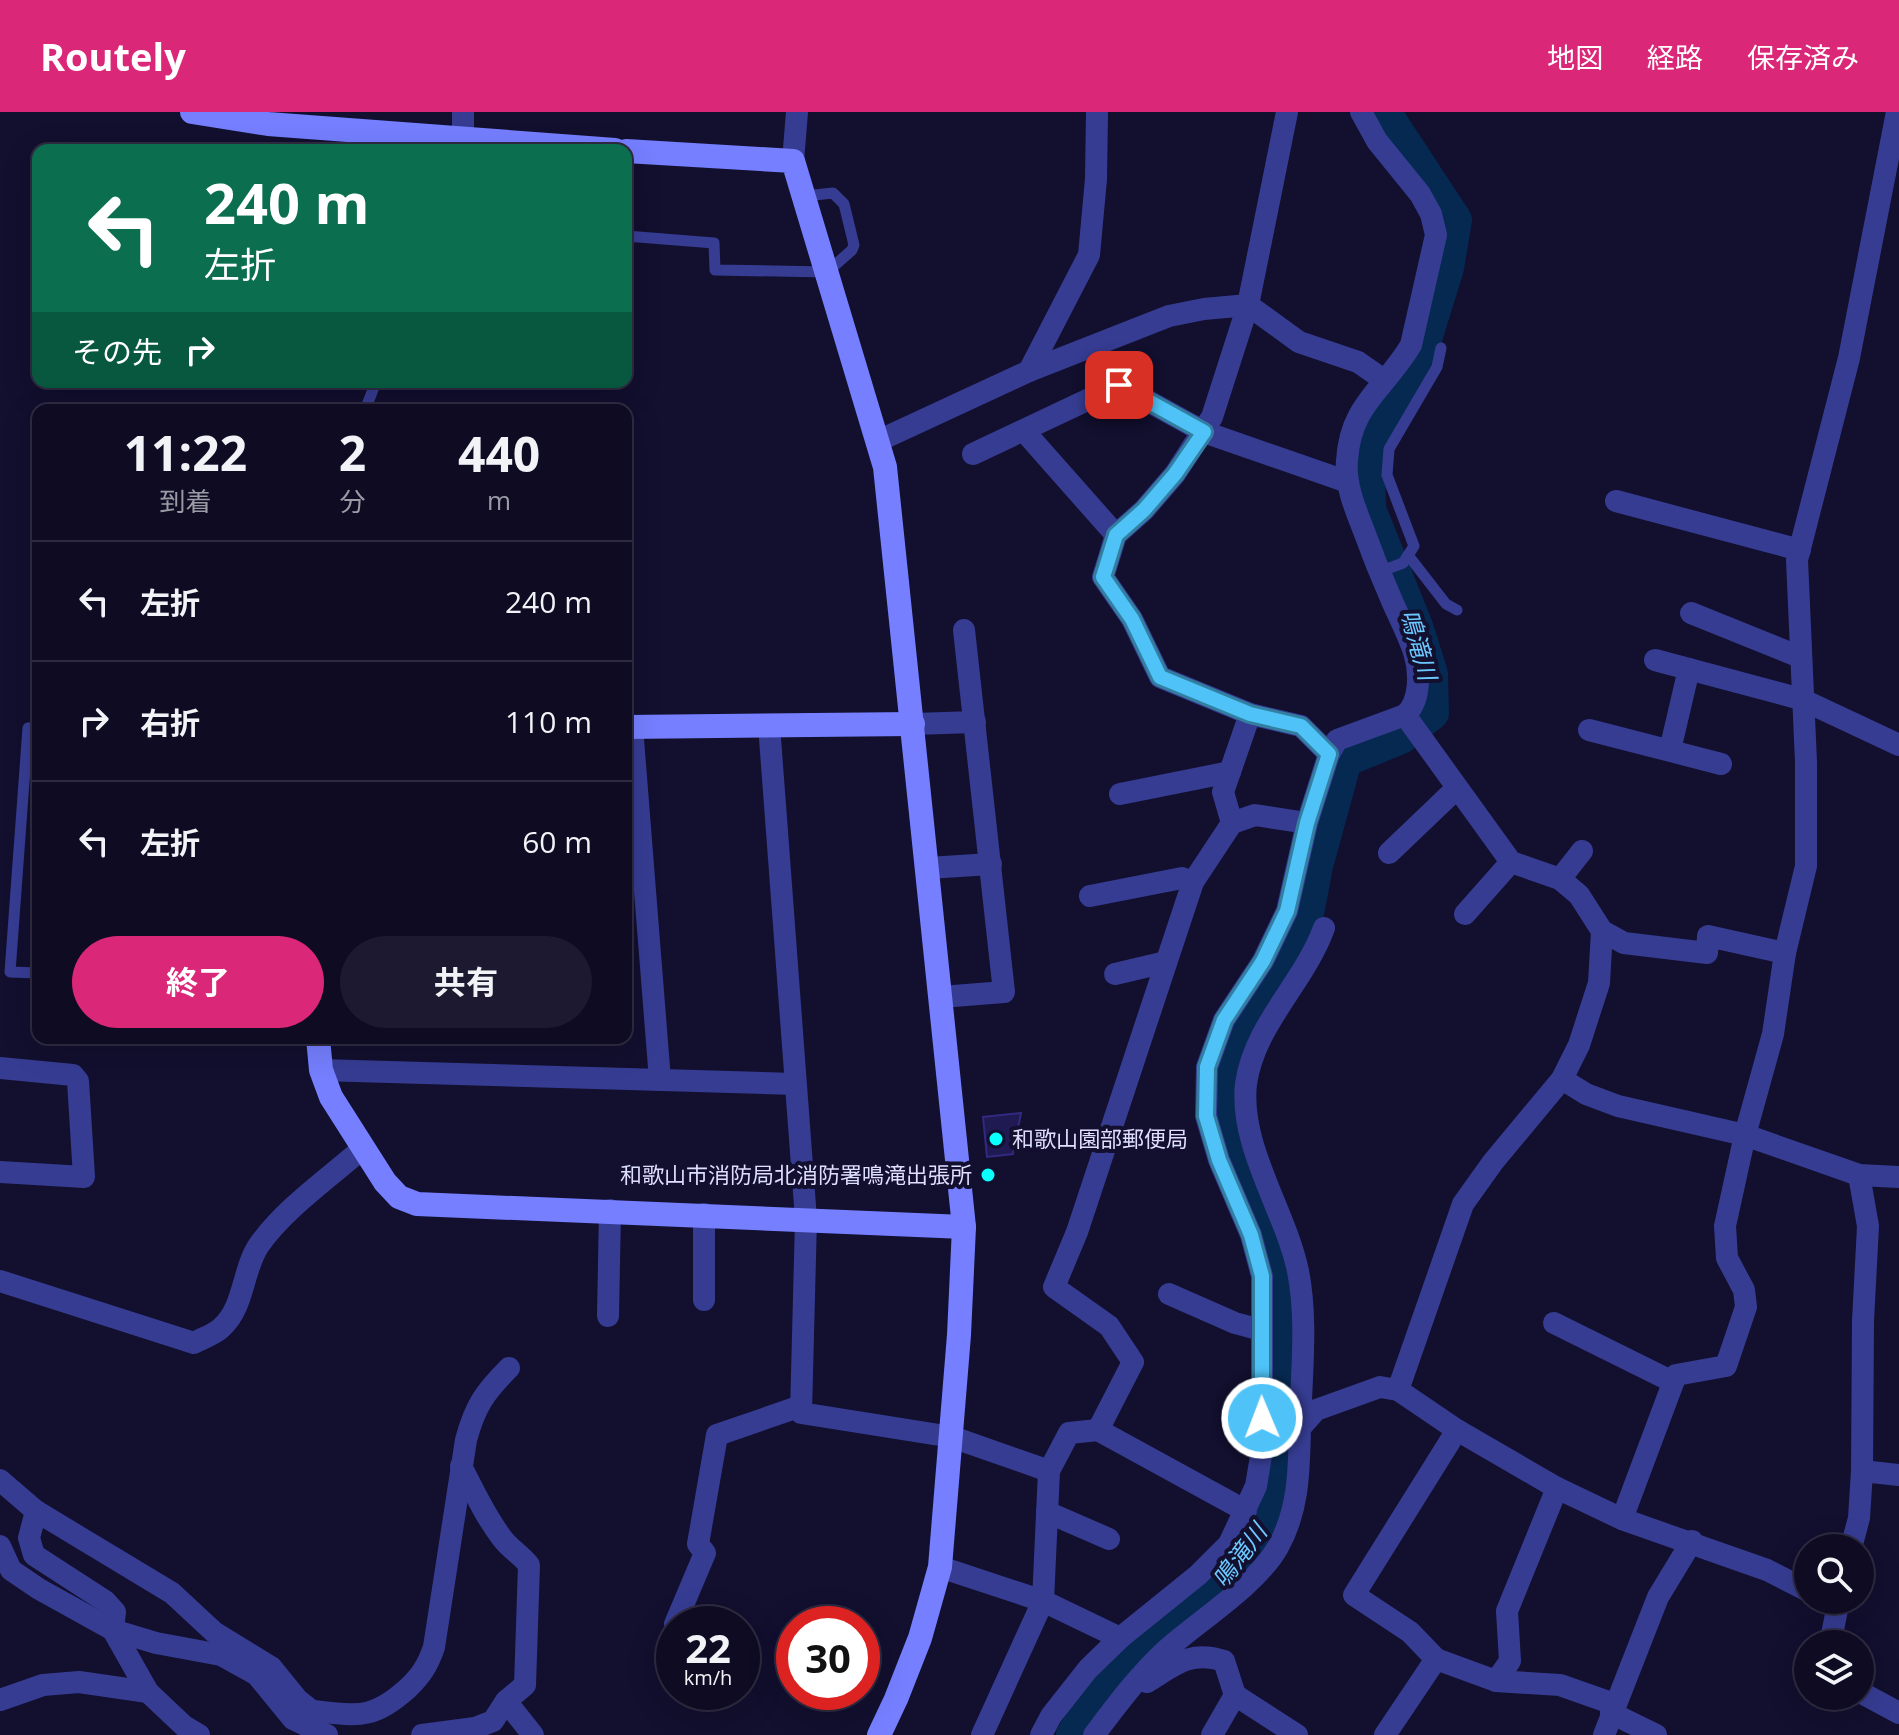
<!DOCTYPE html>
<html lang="ja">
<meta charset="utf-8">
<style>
:root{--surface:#0e0b23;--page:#1c1930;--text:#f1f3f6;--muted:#9b9ba6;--line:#2e2b41;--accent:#db2777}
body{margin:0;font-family:"Open Sans","Noto Sans JP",sans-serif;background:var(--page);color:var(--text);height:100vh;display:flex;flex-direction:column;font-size:30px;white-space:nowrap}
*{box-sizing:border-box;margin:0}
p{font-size:26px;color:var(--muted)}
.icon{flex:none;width:44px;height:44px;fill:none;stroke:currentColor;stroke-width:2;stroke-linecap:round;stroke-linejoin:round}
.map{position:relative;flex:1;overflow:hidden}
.drawer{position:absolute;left:32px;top:292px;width:600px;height:640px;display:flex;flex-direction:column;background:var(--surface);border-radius:16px;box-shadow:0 8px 32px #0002,0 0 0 2px var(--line)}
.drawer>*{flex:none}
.guide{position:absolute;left:32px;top:32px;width:600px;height:244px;border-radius:16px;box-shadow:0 8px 32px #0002,0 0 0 2px var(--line);background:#0b6e4f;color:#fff;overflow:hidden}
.fabs{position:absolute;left:1794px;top:1422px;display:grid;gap:16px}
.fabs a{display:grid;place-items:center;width:80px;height:80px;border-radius:50%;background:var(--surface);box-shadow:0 8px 32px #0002,0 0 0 2px var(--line);font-size:40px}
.speed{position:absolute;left:656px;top:1494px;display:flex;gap:16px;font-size:40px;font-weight:700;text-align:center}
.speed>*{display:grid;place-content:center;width:104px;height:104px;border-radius:50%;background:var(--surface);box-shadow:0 8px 32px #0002,0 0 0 2px var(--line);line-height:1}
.speed small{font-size:20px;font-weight:400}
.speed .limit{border:12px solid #d22;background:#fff;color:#111}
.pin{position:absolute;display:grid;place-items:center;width:68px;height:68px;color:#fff;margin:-34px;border-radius:16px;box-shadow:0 4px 12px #0006}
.me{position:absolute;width:88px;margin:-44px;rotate:359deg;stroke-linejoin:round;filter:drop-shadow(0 0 6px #0008)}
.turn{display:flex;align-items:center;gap:28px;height:168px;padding:0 40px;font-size:36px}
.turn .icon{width:104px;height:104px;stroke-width:2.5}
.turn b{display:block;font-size:56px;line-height:68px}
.then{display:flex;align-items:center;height:76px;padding:0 40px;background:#0003;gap:16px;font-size:30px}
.eta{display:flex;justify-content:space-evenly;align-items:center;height:136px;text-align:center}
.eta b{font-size:48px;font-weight:700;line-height:56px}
.primary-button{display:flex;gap:16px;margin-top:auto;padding:16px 40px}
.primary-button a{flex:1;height:92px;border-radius:48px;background:var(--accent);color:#fff;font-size:32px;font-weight:700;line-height:92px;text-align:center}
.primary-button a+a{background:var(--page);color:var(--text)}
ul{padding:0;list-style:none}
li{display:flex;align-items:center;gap:24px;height:120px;padding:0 40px;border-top:2px solid var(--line)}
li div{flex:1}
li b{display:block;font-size:30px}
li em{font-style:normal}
header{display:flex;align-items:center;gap:48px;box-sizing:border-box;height:112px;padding:0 40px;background:var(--accent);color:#fff}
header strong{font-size:38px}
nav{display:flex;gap:44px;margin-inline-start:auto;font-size:28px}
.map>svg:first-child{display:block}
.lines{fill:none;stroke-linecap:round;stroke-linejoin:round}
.river{stroke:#062952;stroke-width:34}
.building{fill:#1f1a52;stroke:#322980;stroke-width:2}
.lane{stroke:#363c92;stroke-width:11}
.street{stroke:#363c92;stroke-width:22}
.secondary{stroke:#757fff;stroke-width:24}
.route-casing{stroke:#337fa1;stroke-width:20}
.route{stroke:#4fc3f7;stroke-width:14}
.poi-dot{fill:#0affff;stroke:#120f2f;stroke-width:3}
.labels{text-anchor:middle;stroke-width:8;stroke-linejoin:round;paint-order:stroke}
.poi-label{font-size:22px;fill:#dedeff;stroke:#120f2f;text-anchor:start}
.water-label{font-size:24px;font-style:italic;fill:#6cc9ff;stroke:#120f2f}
</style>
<header>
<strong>Routely</strong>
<nav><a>地図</a><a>経路</a><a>保存済み</a></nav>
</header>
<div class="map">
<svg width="1899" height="1623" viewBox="0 0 1899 1623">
<rect width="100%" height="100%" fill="#120f2f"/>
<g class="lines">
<path class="river" d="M1073,1623l12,-19 37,-45 76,-63 34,-36 33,-44 10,-28 7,-53 -1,-118 -5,-73 -47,-128 3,-41 5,-34 67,-124 12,-63 29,-106 56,-23 31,-24 -1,-39 -14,-45 -48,-120 -1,-61 48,-80 31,-100 8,-48 -71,-108"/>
</g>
<path class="building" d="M1021,1001l-8,41 -26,3 -4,-40z"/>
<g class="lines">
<g class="lane">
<path d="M626,124l88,7 1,27 112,2 25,-22 2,-5 -10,-41 -11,-11 -28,3"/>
<path d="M365,298l11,-28"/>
<path d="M1408,443l38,49 11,6"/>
<path d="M1379,460l24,-9 11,-17 -27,-71 2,-26 48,-82 4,-19"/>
<path d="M38,616h-10l-18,244 28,1"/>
</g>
<g class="street">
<path d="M463,0v27"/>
<path d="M1287,0l-39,193 -36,112 -37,57 -31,36 -28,25 -13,42 29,42 28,58 90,37 51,12 28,28"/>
<path d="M793,49l4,-49"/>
<path d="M1029,259l60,-116 7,-76 1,-67"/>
<path d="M1024,319l92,104"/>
<path d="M878,329l151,-70 140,-55 35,-7 44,-4 51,37 59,20 26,18"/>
<path d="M973,342l146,-69 85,47 144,50"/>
<path d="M1616,389l184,49"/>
<path d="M1691,501l109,44"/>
<path d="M1655,548l146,39 98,46"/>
<path d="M913,612l62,-2"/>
<path d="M769,613l37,494 -5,194 151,24 97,34 -6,130 -61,134"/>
<path d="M632,615l28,353"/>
<path d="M1589,618l132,34"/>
<path d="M1670,638l19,-81"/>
<path d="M1120,682l110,-22"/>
<path d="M1232,711l-9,-31 27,-78"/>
<path d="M1389,741l68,-65"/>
<path d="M928,756l63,-4"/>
<path d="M1560,767l22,-28"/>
<path d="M1090,784l92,-18 11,4"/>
<path d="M1465,802l46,-52"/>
<path d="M1602,819l22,12 83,10 1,-17 77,17"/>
<path d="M1115,862l51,-12"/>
<path d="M941,885l63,-5 -40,-362"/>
<path d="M0,956l73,7 5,6 6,96 -84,-5"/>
<path d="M321,958l474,14"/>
<path d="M1562,967l24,15 32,12 127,29 114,40 40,2"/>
<path d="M0,1169l194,62c8,-5 20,-8 27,-15 24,-21 21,-58 38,-83 25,-36 71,-68 104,-97"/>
<path d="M1169,1182l66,29 26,7"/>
<path d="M704,1188v-86"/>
<path d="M608,1204l2,-106"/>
<path d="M1554,1211l119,59"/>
<path d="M1398,1278l65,-186 30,-42 69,-83 17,-34 20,-62 3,-52 -23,-36 -19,-16 -49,-17 -106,-147"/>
<path d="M1262,1306l38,10c1,-51 8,-107 -2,-157 -13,-61 -59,-125 -52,-187 8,-59 58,-101 78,-156"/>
<path d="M1098,1318l35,-68 -24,-36 -55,-39 23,-55 116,-350 39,-59 23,-8 52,8"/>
<path d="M1049,1359l20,-38 29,-3 148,81"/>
<path d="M1862,1359l37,4"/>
<path d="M0,1368l36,31 136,82 42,39 57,35 26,32 15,12"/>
<path d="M36,1399l-7,27 5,17 71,46 10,11 -2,18 35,62 36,34 15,9"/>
<path d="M1047,1400l62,27"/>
<path d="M1622,1407l54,-144 50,-9 20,-59 -2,-17 -17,-32 -2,-32 20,-91 28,-101 12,-81 21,-87v-104l-9,-202 52,-202 48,-246"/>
<path d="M0,1434l11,24 28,19 74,41 43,13 65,12 36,20 36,44 34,16"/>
<path d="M1851,1436l8,-30 3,-47 1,-150 5,-95 -9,-51"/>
<path d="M940,1455l103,34 77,37"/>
<path d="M675,1512l30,-71 -7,-9 19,-109 84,-29"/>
<path d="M1830,1532l9,-44"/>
<path d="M1436,1547l-26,-27 -56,-37 103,-165"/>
<path d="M1496,1569l64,4 54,19"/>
<path d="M1147,1570c28,-17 43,-32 77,-21l11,34 -23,40"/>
<path d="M1860,1580l39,21"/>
<path d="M1235,1583l62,40"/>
<path d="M0,1588l43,-15 36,-3 69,10"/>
<path d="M506,1589l27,34"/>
<path d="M1611,1601l45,22"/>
<path d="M307,1614l5,-15c45,4 59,10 95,-22 14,-13 21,-24 27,-42l32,-207c9,-34 19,-48 43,-72"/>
<path d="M422,1623l53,-7 18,-7 13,-20 19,-16 4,-120c-8,-10 -20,-17 -27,-27 -17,-22 -28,-47 -41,-72"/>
<path d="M1041,1623l10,-19 37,-47 32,-31 78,-63 31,-31 27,-58 5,-30 1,-38v-142l-11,-41 -32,-75 -13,-44 1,-49 17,-47 39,-59 24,-50 20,-88 22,-69 8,-14 68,-25c16,-14 15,-44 9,-63 -6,-18 -15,-35 -22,-51 -11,-25 -21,-50 -30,-75 -8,-20 -17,-43 -15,-65 3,-57 38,-72 64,-116l25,-110 -5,-21 -11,-20 -43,-53 -16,-29"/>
<path d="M1094,1623c22,-29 44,-59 71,-84 33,-30 91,-65 113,-104 21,-37 21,-77 22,-119l16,-18 64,-23 18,3 59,40 100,58 65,31 145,51 41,21"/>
<path d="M1385,1623l51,-76 60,22 14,-20 -3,-50 50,-123"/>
<path d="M1604,1623l54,-138 34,-56"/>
</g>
<g class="secondary">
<path d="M192,0l76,12 347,26"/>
<path d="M626,39l167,10 92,306 79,760 -5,108 -19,232 -20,71 -24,61 -17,36"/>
<path d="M626,615l287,-3"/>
<path d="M318,926l3,32 10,27 54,85 14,15 18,7 547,23"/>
</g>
</g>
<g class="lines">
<defs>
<path id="route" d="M1119,273l85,47 -29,42 -31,36 -28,25 -13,42 29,42 28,58 90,37 51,12 28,28 -22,69 -20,88 -24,50 -39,59 -17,47 -1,49 13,44 32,75 11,41v142"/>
</defs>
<use href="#route" class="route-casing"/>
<use href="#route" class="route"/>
</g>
<g class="poi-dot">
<circle cx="996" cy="1027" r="8"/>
<circle cx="988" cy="1063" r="8"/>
</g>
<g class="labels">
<g class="poi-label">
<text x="1012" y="1035">和歌山園部郵便局</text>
<text x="972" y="1071" text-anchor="end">和歌山市消防局北消防署鳴滝出張所</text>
</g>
<g class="water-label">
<text transform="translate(1418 533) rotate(74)" y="8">鳴滝川</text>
<text transform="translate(1240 1444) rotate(-53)" y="8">鳴滝川</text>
</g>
</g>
</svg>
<div class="fabs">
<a><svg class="icon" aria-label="search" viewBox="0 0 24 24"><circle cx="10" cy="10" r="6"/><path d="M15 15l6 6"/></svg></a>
<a><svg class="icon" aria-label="layers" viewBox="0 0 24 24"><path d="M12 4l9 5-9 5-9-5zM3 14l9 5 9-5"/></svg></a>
</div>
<div class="speed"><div>22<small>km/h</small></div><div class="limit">30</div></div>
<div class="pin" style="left:1119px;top:273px;background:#d93025"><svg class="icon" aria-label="arrive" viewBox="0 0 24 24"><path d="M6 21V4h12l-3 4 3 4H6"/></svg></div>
<svg class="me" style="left:1262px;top:1306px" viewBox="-20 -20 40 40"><circle r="17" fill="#4fc3f7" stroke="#fff" stroke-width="3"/><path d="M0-11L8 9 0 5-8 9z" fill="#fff"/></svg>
<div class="guide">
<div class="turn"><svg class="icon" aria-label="left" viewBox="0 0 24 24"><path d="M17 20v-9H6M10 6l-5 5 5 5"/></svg><div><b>240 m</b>左折</div></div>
<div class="then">その先<svg class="icon" aria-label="right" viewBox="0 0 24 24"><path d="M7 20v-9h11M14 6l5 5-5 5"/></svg></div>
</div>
<section class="drawer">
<div class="eta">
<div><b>11:22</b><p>到着</p></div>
<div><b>2</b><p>分</p></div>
<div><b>440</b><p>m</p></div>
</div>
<ul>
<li><svg class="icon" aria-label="left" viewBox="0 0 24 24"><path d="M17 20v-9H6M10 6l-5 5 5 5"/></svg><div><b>左折</b></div><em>240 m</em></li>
<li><svg class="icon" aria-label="right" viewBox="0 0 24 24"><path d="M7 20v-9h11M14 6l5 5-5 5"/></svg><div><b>右折</b></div><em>110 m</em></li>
<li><svg class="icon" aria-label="left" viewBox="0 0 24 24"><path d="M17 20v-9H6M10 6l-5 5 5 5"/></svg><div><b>左折</b></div><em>60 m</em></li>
</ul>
<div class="primary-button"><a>終了</a><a>共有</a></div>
</section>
</div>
